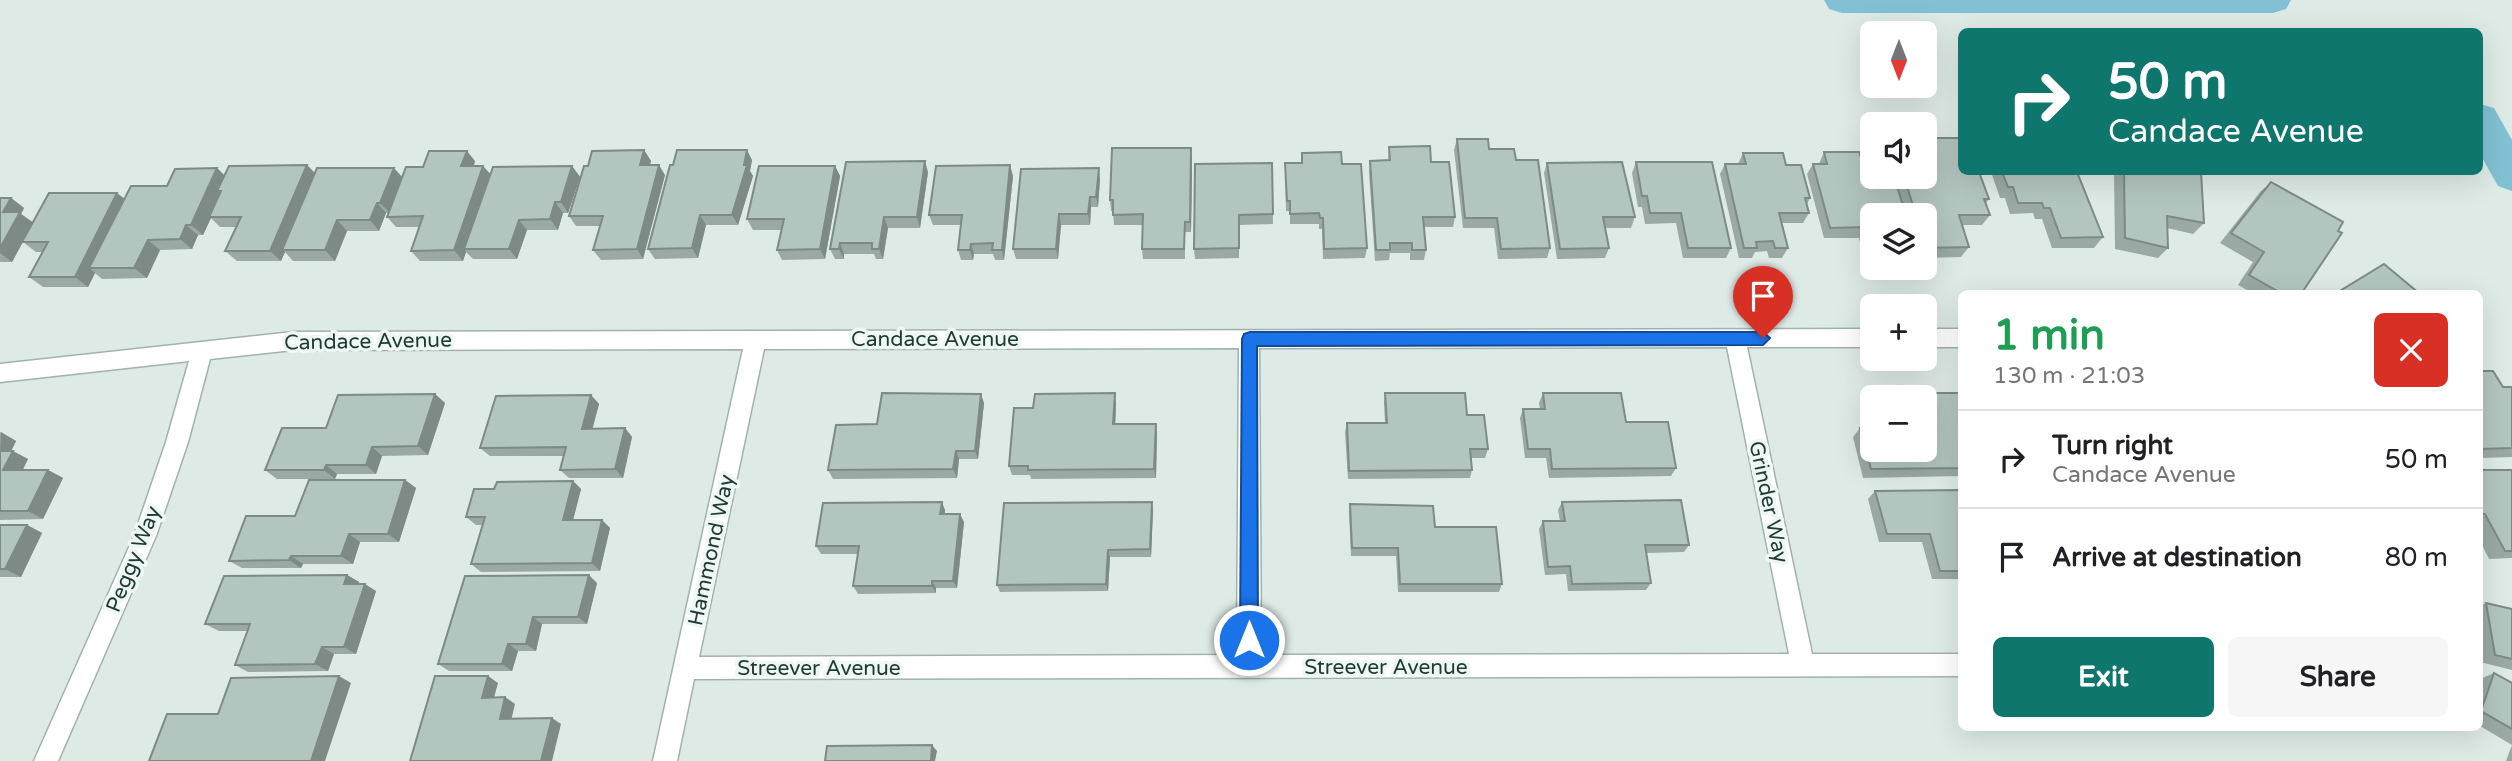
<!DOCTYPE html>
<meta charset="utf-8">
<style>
:root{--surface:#fff;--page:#f6f6f6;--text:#202124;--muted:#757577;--line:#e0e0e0;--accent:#0f766e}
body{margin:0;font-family:"Varela Round",sans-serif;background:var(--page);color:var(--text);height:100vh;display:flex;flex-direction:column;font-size:26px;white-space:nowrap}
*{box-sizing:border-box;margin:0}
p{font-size:23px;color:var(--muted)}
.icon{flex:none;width:38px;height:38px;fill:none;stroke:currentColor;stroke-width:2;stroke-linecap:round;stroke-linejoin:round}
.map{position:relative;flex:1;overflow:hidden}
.drawer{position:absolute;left:1958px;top:290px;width:525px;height:441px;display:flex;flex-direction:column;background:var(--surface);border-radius:10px;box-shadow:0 7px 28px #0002}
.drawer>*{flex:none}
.top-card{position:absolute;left:1958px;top:28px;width:525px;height:147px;border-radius:10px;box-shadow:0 7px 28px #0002;background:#0f766e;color:#fff;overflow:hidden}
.needle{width:46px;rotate:180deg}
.tools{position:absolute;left:1860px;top:21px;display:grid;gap:14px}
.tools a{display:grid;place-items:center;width:77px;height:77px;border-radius:10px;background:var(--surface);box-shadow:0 7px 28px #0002;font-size:35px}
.pin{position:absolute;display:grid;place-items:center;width:60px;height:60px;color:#fff;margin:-72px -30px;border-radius:50% 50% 50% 0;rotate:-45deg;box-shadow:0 0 7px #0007}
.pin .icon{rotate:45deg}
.me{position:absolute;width:77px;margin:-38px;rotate:0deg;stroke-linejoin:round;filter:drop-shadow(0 0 5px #0008)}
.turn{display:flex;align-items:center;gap:24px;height:147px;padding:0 35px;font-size:32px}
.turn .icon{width:91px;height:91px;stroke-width:2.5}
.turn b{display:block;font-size:49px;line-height:60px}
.round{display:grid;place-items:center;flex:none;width:74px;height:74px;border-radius:10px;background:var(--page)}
.summary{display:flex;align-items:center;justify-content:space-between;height:119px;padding:0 35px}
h1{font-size:42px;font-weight:700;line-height:52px;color:#1e9e55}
.button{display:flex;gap:14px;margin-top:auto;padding:14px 35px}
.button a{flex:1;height:80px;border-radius:10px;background:var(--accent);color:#fff;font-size:28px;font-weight:700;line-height:80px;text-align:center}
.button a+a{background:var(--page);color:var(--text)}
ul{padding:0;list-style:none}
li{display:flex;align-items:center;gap:21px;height:98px;padding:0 35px;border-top:2px solid var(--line)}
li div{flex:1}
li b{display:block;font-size:26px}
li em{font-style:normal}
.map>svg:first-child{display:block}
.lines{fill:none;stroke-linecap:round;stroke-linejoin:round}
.canal{fill:#82c0d3;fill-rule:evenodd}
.minor-casing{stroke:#a1b2ad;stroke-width:3}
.minor{fill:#fff;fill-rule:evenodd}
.wall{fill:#9aa9a4}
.shaded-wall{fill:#7d8a86}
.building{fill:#b3c5bf;stroke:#7d8a86;stroke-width:2}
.route{fill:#1a73e8;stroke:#114b97;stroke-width:2}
.labels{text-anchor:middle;stroke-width:7;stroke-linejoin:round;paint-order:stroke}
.street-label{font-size:21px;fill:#1f3a35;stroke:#eef7f3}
</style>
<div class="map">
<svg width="2512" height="761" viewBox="0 0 2512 761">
<rect width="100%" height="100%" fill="#deeae6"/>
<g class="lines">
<g class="canal">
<path d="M1824,0h467l-5,9 -13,4h-431l-13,-4z"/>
<path d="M2480,104l14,4 18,32v51l-14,-5 -18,-32z"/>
</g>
<defs>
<g id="minor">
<path d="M1872,329v18h-125l65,307h150v22l-1268,3 -17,82h-24l90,-412 -450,1 -83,9 -22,83 -32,94 -98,225h-24l100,-225 32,-94 23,-81 -189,21v-18l293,-32zM1727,347l62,307 -528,1 -2,-307zM1239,348l-2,307 -538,2 65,-308z"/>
<rect x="1925" y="329" width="37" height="18"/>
</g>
</defs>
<use href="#minor" class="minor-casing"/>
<use href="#minor" class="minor"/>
</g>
<g class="wall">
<path d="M1927,138l62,61 -3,4 4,12 -8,10h-20l7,22 -8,10 -36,1v-43h-19l-11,-36 1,-2h29v-35z"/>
<path d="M1457,139l59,21 34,88 -3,10 -49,1 -4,-31h-31l-9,-78z"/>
<path d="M1389,147l42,15 24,55 -2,10h-29l2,23 -2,10h-14v-7h-20l-1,7 -14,1 -6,-89 1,-11h18z"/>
<path d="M644,150l7,11 -1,4 15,10 -22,84 -42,1 -8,-10 7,-24h-24l-7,-10 19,-50z"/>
<path d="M1824,152l48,63v44h-8l-5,-21h-35l-17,-64 6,-10h6z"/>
<path d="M1302,153l40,11 25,84 -2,10 -42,1 -1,-30h-3v-5h-29v-13h-4l-1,-48h17z"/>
<path d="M1743,153l43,12 24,33 -3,6 2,9 -6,10h-22l7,25 -6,10h-13l-2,-7 -12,1 -3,6h-13l-19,-84 5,-10h13z"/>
<path d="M1192,158l-1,74h-6v27h-42l-1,-10 1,-24h-29l-1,-14h-2l-1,-11z"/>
<path d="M752,160l-2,11 3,5 -15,49h-32l-8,33 -43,1 -7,-10z"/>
<path d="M475,161l-1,5h9l7,8 82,-8 8,11 -12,36h-5l-5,17h-31l-10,29h-44l-7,-7 -3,9h-43l-9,-10 9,-24h-24l-9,-10 1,-4h-2l-7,18h-32l-12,30h-42l-8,-9 -4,9h-44l-12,-10 11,-24h-16l-9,-9 -8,17h-5l-6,14 -32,1 -13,28 -45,1 -7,-6 -7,14h-45l-14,-10 13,-25h-6l-13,-10 -11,20h-12v-64h11l13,10 -3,6 12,8 91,-23 43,-13 50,-18 7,7 91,-2 87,4 21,-10z"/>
<path d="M1636,162l95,86 -5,10h-43l-7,-35 -31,1 -3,-17h-4l-6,-34z"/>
<path d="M1272,163l1,61 -34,1v33l-44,1 -1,-10z"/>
<path d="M1547,163l88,54 -4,11h-26l4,20 -4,10 -48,1 -13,-86z"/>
<path d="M835,166l5,10 -15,83 -43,1 -5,-10 4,-20h-28l-6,-11z"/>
<path d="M928,172l-8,56h-32l-5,31h-7l-2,-5h-30v5h-9l-5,-10z"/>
<path d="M1991,172h86l26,65 -9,11h-42l-10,-29h-7l-2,-6 -23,1 -5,-16h-5z"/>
<path d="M2114,172h87l3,51 -11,11 -26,-6 1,20 -10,10 -43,-9z"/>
<path d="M1013,176l-9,84h-9l-2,-6h-19l-1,6h-12l-3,-10 3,-25h-28l-4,-10z"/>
<path d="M1100,179l-2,28h-7l-1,18h-29l-3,34h-42l-3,-10z"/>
<path d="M2271,182l30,112h-47l-16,-9 15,-23 -33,-19 40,-51z"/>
<path d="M2480,371l23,16h9v70l-32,1z"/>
<path d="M1385,393l82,22 21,34 -3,9h-14l1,12 -2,8 -122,1 -3,-47 2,-9h38l-1,-20z"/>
<path d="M1543,393l83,29 50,46 -5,8 -122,2 -3,-20h-21l-5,-40 3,-9h17l-1,-6z"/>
<path d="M1919,393h43v83l-99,2 -10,-41 7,-9 65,22v-53h-9z"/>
<path d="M435,394l10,9 -17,52 -46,1 -6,18h-39l-2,5h-58l-12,-9 61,-42z"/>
<path d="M591,395l8,9 -7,25 33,-1 7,9 -9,41h-54l-9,-8 4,-14h-74l-10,-8z"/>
<path d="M984,403l-6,56h-19l-2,19 -124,1 -5,-9 49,-46z"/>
<path d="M1116,403l-1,21 42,9 -1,45 -125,1 -1,-4h-18l-3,-9 24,-58z"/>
<path d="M0,432l16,9 -5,10 17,8 -5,11h25l15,8 -20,41 -43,1z"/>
<path d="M2480,470h32v88l-23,1 -9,-18z"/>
<path d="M405,480l11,8 -17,54h-39l-7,22h-50l-2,4h-59l-13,-7 66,-45z"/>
<path d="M573,481l8,8 -8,31h29l8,8 -10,43 -119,1 -10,-8 11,-39h-6l-10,-8 28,-28z"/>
<path d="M1962,490v89h-30l-10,-37h-43l-11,-43 7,-8z"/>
<path d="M1562,502l127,43 -5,7 -38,1 5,30 -5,7 -78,1 -2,-17 -21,1 -6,-46 4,-8h17l-2,-11z"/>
<path d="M1350,504l85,23 67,57 -3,8h-101l-2,-36h-45l-2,-44z"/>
<path d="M945,510v4l19,8 -7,66h-21v5l-78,1 -5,-8 5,-32h-37l-5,-8z"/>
<path d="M1153,510l-2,47h-41l-2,34 -108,1 -3,-7z"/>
<path d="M0,525h27l15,8 -21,44h-21z"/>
<path d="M347,575l12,7 -1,2 18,7 -20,63h-22l-6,17 -80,1 -13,-7 13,-34h-29l-14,-7z"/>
<path d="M597,583l-10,41h-45l-6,27h-18l-6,20h-63l-11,-7z"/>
<path d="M2486,603l26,6v61l-32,-8v-56z"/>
<path d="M2494,673l18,10v62l-32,-19v-47z"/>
<path d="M2512,745v16h-6z"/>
</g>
<g class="shaded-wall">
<path d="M1191,148l1,10 -1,74 -1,-10z"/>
<path d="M644,150l7,11 -5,15 -6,-11z"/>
<path d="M747,150l5,10 -2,11 3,5 -15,49 -6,-10z"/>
<path d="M467,151l8,10 -5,15 -9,-10z"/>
<path d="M925,161l3,11 -8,56 -3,-11z"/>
<path d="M307,165l10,10 -35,75 3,2 -4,9 -11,-10z"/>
<path d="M659,165l6,10 -22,84 -6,-10z"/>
<path d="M1010,165l3,11 -9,84 -2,-10z"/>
<path d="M483,166l9,10 -28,73 2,3 -3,9 -9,-11z"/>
<path d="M572,166l8,11 -12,36 -7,-11z"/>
<path d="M835,166l5,10 -15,83 -5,-10z"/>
<path d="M217,168l11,11 -7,12h-4l4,3 -12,23 2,1 -8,17 -12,-10z"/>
<path d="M394,168l9,10 -13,35 -10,-10z"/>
<path d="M1099,168l1,11 -2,28 -2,-10z"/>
<path d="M117,193l13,10 -41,65 6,5 -7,14 -13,-10z"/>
<path d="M1090,197l1,10 -1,18 -2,-11z"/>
<path d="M11,198l13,10 -3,6 12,9 -21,39 -12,-9 3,-41z"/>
<path d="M555,202l8,11 -5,17 -8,-11z"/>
<path d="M377,203l9,10 -7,18 -9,-11z"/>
<path d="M1059,214l2,11 -3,34 -2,-10z"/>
<path d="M700,215l6,10 -8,33 -6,-10z"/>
<path d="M884,217l4,11 -5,31 -4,-10z"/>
<path d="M337,220l10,11 -12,30 -10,-11z"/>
<path d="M519,220l8,10 -10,29 -8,-10z"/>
<path d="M186,225l12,10 -6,14 -12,-10z"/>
<path d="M148,240l12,10 -13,28 -13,-10z"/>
<path d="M840,243l4,11v5l-5,-10z"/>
<path d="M971,244l3,10 -1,6 -3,-10z"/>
<path d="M1115,393l1,10 -1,30 -2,-9z"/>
<path d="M435,394l10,9 -17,52 -10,-9z"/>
<path d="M981,394l3,9 -6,56 -3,-8z"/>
<path d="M591,395l8,9 -9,34 -8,-9z"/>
<path d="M1156,424l1,9 -1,45 -2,-9z"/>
<path d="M625,428l7,9 -9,41 -8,-9z"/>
<path d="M1,432l15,9 -9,19 -7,-4z"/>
<path d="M372,447l10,9 -6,18 -10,-9z"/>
<path d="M13,451l15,8 -10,19 -15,-8z"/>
<path d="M956,451l3,8 -2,19 -4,-9z"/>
<path d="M326,465l11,9 -2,5 -11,-9z"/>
<path d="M48,470l15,8 -20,41 -15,-8z"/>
<path d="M405,480l11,8 -17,54 -11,-8z"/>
<path d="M573,481l8,8 -10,39 -8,-8z"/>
<path d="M942,502l3,8 -1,12 -4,-8z"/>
<path d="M1152,502l1,8 -2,47 -1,-8z"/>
<path d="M960,514l4,8 -7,66 -4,-7z"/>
<path d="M602,520l8,8 -10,43 -8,-8z"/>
<path d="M27,525l15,8 -21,44 -16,-8z"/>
<path d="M349,534l11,8 -7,22 -12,-8z"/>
<path d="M1108,550l2,7 -2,34 -2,-7z"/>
<path d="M291,556l12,8 -2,4 -12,-8z"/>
<path d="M347,575l12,7 -3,9 -12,-7z"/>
<path d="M589,575l8,8 -10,41 -9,-7z"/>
<path d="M932,581l4,7v5l-4,-7z"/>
<path d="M365,584l11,7 -20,63 -12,-7z"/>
<path d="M533,617l9,7 -6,27 -10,-7z"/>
<path d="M508,644l10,7 -6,20 -10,-7z"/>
<path d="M322,647l12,7 -6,17 -13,-7z"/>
<path d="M339,676l12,7 -26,78h-14z"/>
<path d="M488,676l10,7 -6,22 -10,-7z"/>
<path d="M505,697l10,7 -5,21 -10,-6z"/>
<path d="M552,718l9,6 -9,37h-11z"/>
<path d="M932,745l5,6 -2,10h-4z"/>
</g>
<g class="building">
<path d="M1927,138h35v34h17l10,27h-5l6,16h-31l10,32 -43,1 -1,-5v-28h-9l-12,-38h21v-29h6z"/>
<path d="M1457,139h31l1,10h25l2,11h22l12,88 -49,1 -4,-31h-32z"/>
<path d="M1430,146l1,16h18l6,55h-32l3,33h-14v-7h-22v7h-14l-6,-89 20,-1 -1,-13z"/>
<path d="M1112,148h79l-1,74h-5l-1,27h-42l1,-35 -30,1v-15h-3z"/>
<path d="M644,150l-4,15h19l-22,84 -44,1 10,-34h-34l15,-50h4l4,-15z"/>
<path d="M677,150h70l-3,15h3l-15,50h-32l-8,33 -44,1 22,-84h3z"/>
<path d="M429,151h38l-6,15h22l-29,84 -43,1 12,-35 -36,1 19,-50h17z"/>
<path d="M1341,152l1,12h19l6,84 -43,1 -1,-31h-3l-1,-5 -29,1v-13h-3l-2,-38h17v-10z"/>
<path d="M1824,152h35l4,11h9v14h22l12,38h-34v34h-1l-6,-22 -35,1 -17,-64h14z"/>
<path d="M1743,153h40l3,12h15l9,33h-5l4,15h-30l9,35h-13l-2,-7 -17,1 1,6h-13l-19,-84h21z"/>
<path d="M925,161l-8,56h-33l-5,32h-7v-6h-32l-1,6h-9l16,-87z"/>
<path d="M1622,162l13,55h-32l6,31 -49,1 -13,-86z"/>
<path d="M1636,162h76l19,86h-43l-7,-35h-31l-3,-17h-5z"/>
<path d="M1272,163l1,51 -34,1v33l-45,1 1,-85z"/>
<path d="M307,165l-37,86h-45l16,-34h-32l12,-26h-4l12,-25z"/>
<path d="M1010,165l-8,85h-10l1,-7 -22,1 -1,6h-12l4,-35h-33l7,-49z"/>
<path d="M572,166l-11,36h-6l-5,17 -31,1 -10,29h-45l29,-82z"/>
<path d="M759,166h76l-15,83 -43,1 7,-31h-37z"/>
<path d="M217,168l-26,57h-5l-6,14 -32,1 -14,28h-45l42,-82h36l8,-17z"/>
<path d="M317,168h77l-14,35h-3l-7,17h-33l-12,30h-43z"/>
<path d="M1099,168l-3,29h-6l-2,17h-29l-3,35h-43l8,-80z"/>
<path d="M2002,172h75l26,65 -42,1 -11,-30h-6l-2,-5h-24l-5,-16h-5z"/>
<path d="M2124,172h77l3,51 -37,-7 1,32 -43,-10z"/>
<path d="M2271,182l72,40 -5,9 4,2 -41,61h-18l-34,-19 15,-23 -33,-19z"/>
<path d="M49,193h68l-42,84h-46l19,-35h-26z"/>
<path d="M0,198h11l-8,14h17l-20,36z"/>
<path d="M2384,264l36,30h-85z"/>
<path d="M2480,371h13l10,16h9v61l-32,1z"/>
<path d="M882,393l99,1 -6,57h-19l-3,18 -125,1 8,-45 41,-1z"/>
<path d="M1115,393l-2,31h43l-2,45 -126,1v-4h-19l5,-58h19l2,-14z"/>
<path d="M1385,393h80l2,22h17l4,34h-18l2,21 -123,1 -2,-48h40z"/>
<path d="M1543,393h78l5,29h42l8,46 -124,1 -2,-20h-22l-5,-40h22z"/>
<path d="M1919,393h43v75l-91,1 -11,-41h12v22h53v-53h-5z"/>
<path d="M435,394l-17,52 -46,1 -6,18h-40l-2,5h-59l17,-42h44l12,-33z"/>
<path d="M591,395l-9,34 43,-1 -10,41 -55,1 6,-23 -86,1 16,-52z"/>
<path d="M0,451h13l-10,19h45l-20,41h-28z"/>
<path d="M2480,470h32v81h-7l-20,-37h-5z"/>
<path d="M309,480h96l-17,54h-39l-8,22h-50l-2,4 -60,1 17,-45h49z"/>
<path d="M573,481l-10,39h39l-10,43 -121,1 14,-47h-19l8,-28h20l3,-7z"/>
<path d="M1962,490v81h-22l-10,-37h-43l-12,-43z"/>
<path d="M1681,500l8,45h-44l6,38 -79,1 -2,-18 -22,1 -5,-46h22l-3,-19z"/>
<path d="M942,502l-2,12h20l-7,67h-21v5h-79l6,-40h-43l7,-43z"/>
<path d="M1152,502l-2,47 -42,1 -2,34 -109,1 7,-82z"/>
<path d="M1350,504l83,2 2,21h61l6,57h-102l-2,-36h-46z"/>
<path d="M0,525h27l-22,44h-5z"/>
<path d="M347,575l-3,9h21l-21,63h-22l-7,17 -80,1 15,-41h-45l19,-48z"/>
<path d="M589,575l-11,42h-45l-7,27h-18l-6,20h-64l27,-88z"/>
<path d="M2486,603l26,6v50l-17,-4z"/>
<path d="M2494,673l18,10v46l-31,-18z"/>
<path d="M339,676l-28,85h-162l18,-47h51l13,-36z"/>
<path d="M435,676h53l-6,22 23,-1 -5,22 52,-1 -11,43h-131z"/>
<path d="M932,745l-1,16h-106l2,-15z"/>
</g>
<path class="route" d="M1250,332h513l7,6 -7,7 -506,1 1,294 -3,6 -6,2 -6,-2 -3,-6 2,-301 2,-5z"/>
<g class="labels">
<g class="street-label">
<text x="935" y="346">Candace Avenue</text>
<text transform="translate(368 341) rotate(-1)" y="7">Candace Avenue</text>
<text transform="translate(1769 502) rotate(78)" y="7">Grinder Way</text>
<text transform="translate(711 550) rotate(-78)" y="7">Hammond Way</text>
<text transform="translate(133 559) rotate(-68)" y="7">Peggy Way</text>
<text x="1386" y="674">Streever Avenue</text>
<text x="819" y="675">Streever Avenue</text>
</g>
</g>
</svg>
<div class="tools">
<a><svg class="needle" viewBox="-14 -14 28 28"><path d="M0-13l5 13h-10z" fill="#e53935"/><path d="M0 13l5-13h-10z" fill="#757577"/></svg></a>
<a><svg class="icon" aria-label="sound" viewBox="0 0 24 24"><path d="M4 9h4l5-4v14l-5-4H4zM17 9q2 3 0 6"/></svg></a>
<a><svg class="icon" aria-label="layers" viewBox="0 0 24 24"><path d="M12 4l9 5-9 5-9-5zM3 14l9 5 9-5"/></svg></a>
<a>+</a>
<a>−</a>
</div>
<div class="pin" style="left:1763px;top:338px;background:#d93025"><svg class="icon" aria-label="arrive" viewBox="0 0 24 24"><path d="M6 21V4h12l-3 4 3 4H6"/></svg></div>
<svg class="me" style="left:1249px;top:640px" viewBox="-20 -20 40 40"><circle r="17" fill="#1a73e8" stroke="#fff" stroke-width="3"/><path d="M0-11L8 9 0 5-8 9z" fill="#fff"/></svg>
<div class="top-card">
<div class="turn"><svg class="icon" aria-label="right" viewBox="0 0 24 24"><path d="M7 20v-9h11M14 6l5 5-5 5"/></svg><div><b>50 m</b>Candace Avenue</div></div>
</div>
<section class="drawer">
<div class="summary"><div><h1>1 min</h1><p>130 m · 21:03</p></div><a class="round" style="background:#d93025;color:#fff"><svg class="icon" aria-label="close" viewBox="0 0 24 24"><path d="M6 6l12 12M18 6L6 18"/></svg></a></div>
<ul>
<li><svg class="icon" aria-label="right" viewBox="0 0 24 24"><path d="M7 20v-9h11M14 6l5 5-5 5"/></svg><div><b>Turn right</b><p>Candace Avenue</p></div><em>50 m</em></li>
<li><svg class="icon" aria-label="arrive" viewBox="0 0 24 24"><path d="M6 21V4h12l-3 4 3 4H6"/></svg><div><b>Arrive at destination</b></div><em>80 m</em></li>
</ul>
<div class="button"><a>Exit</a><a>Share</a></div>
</section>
</div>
